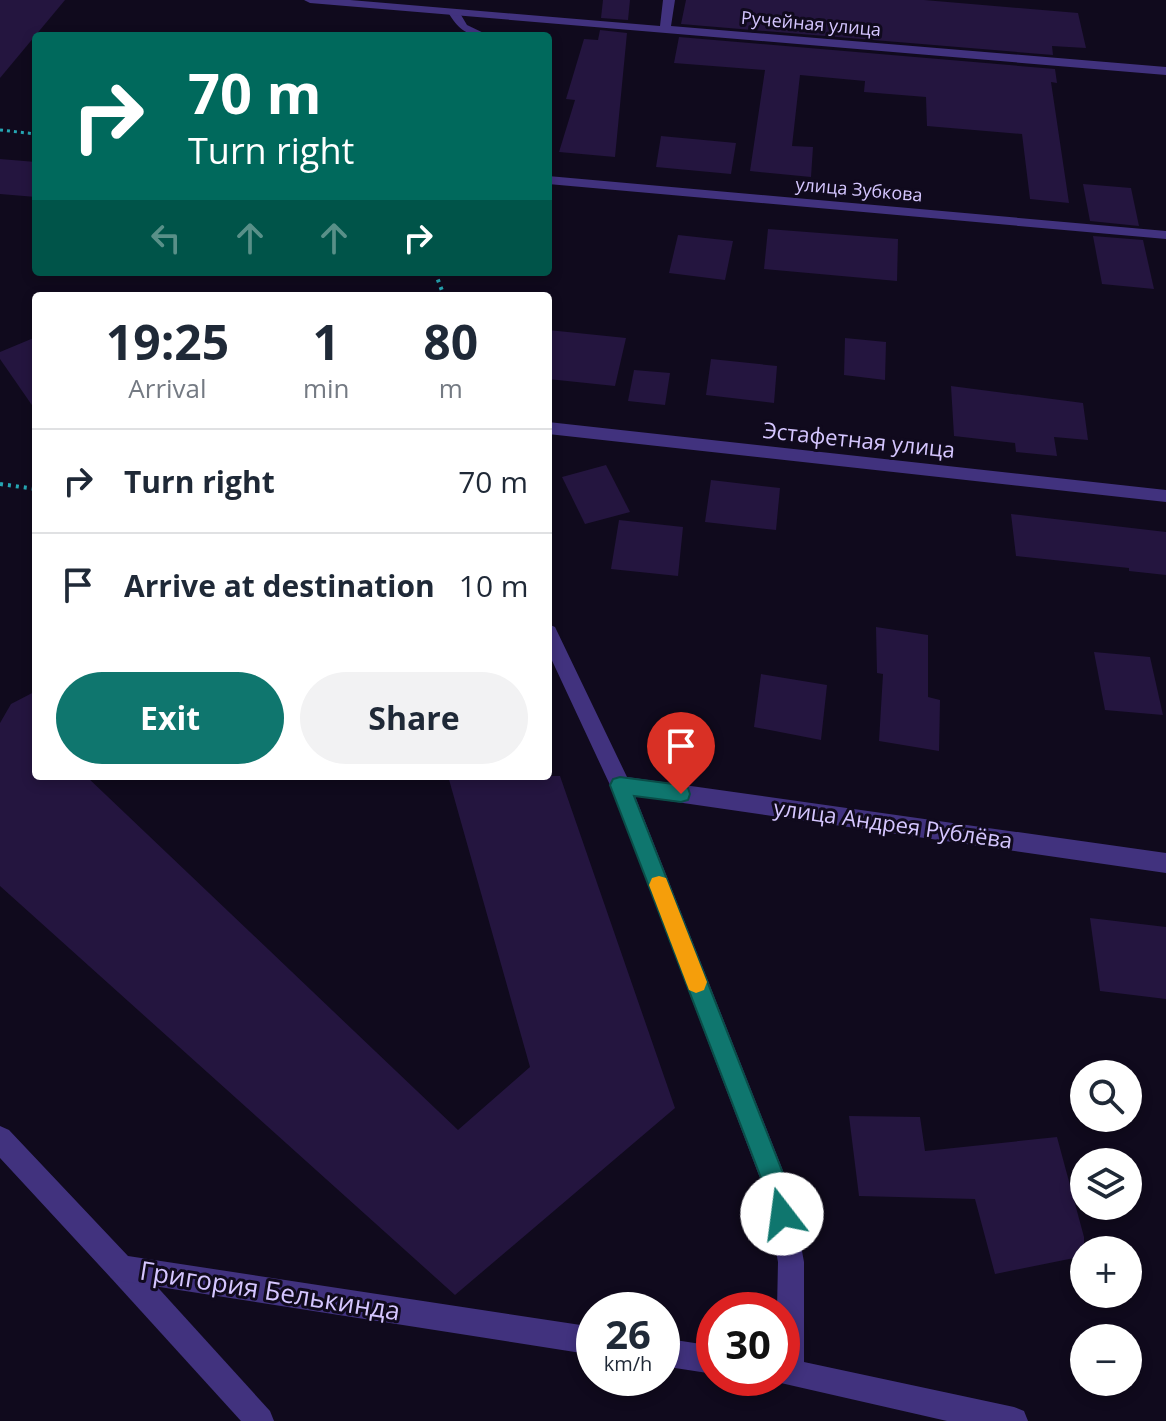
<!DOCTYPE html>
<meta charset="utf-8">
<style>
:root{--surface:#fff;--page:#f2f2f3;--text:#1f2937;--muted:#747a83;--line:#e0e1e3;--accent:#0f766e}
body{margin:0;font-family:"Open Sans",sans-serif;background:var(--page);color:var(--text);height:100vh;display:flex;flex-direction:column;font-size:30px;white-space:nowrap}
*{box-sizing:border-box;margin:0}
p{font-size:26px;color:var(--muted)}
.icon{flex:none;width:44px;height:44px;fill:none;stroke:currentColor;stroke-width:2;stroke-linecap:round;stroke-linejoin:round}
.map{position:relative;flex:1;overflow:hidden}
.panel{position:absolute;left:32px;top:292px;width:520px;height:488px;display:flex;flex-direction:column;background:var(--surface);border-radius:8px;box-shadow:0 4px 12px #0003}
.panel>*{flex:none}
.banner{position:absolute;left:32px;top:32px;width:520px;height:244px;border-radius:8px;box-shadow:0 4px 12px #0003;background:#00695c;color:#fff;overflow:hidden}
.tools{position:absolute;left:1070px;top:1060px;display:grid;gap:16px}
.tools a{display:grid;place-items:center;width:72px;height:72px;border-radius:50%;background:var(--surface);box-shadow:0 4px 12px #0003;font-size:40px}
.speed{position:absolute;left:576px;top:1292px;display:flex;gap:16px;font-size:40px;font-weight:700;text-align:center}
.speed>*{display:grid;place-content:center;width:104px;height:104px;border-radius:50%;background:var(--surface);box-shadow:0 4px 12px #0003;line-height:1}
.speed small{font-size:20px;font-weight:400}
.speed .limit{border:12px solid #d22;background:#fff;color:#111}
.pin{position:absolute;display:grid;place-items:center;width:68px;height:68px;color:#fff;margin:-82px -34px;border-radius:50% 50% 50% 0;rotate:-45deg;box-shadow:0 0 8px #0007}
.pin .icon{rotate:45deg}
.me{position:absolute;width:88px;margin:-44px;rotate:345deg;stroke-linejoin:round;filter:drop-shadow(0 0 6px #0008)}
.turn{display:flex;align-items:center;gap:28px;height:168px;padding:0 24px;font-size:36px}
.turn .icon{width:104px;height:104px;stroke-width:2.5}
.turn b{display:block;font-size:56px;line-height:68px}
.lanes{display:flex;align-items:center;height:76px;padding:0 24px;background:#0003;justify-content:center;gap:40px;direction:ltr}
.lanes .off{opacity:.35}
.eta{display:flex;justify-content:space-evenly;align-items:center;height:136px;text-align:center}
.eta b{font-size:48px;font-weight:700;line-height:56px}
.primary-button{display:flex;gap:16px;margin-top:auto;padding:16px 24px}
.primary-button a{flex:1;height:92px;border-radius:48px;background:var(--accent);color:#fff;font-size:32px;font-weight:700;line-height:92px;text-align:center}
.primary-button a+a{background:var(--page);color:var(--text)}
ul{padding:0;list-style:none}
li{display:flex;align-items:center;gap:24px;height:104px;padding:0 24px;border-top:2px solid var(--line)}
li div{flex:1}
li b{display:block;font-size:30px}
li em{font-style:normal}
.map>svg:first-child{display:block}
.building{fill:#24153f}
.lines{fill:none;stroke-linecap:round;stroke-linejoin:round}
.path-far1{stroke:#26a6b3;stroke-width:3;stroke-dasharray:3 4;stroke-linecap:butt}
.path{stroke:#26a6b3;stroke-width:4;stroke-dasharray:3 5;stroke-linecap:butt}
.lane{fill:#41327e;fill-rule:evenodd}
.street{fill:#41327e;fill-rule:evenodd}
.route{fill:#0f766e;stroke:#0a4d48;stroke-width:2}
.slow{fill:#f59e0b}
.labels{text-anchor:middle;stroke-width:6;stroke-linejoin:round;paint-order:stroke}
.far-street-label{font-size:18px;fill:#d5c6ff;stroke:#100a1d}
.street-label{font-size:22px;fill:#d5c6ff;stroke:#100a1d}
.near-street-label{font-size:26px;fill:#d5c6ff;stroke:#100a1d}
</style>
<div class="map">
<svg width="1166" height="1421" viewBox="0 0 1166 1421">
<rect width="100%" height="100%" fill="#100a1d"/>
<g class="building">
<path d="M0,0h65l-65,78z"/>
<path d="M603,0h27l-2,20 -27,-2z"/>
<path d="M686,0h238l154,13 8,35 -34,-2 1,9 -372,-31z"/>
<path d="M600,30l27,3 -12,124 -56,-5 16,-52 -9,-1 18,-60 14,1z"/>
<path d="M679,37l376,32 2,14 -6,-1 18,121 -39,-4 -8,-65 -95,-8 -1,-29 -62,-5 1,-11 -65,-6 -8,71 21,1 -2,30 -61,-6 15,-101 -91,-7z"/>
<path d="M661,136l75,7 -5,31 -75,-7z"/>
<path d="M0,159l36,3v35l-36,-3z"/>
<path d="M1083,184l48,4 8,38 -49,-5z"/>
<path d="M768,229l130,10 -1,42 -133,-12z"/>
<path d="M678,235l55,6 -8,39 -56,-7z"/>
<path d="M1093,236l50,4 11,49 -52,-5z"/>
<path d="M548,330l78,8 -11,48 -67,-7z"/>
<path d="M36,337v74l-36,-52v-7z"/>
<path d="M845,338l41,4 -1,38 -41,-5z"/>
<path d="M711,359l66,7 -3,37 -68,-8z"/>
<path d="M634,370l36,3 -5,32 -37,-4z"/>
<path d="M951,386l132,17 5,37 -34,-3 3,19 -41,-4 -1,-9 -61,-7z"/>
<path d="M606,465l24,47 -45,12 -23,-47z"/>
<path d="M711,480l69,8 -4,42 -71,-8z"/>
<path d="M1011,514l155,18v43l-37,-4v-3l-113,-12z"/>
<path d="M619,520l64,7 -5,49 -67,-7z"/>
<path d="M876,627l52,8v62l12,3 -1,51 -60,-10 4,-67 -6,-1z"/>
<path d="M1094,652l56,5 13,58 -58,-5z"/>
<path d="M761,674l66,11 -6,55 -67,-13z"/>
<path d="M36,691v85h50l372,354 72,-63 -82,-291h112l115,332 -220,187 -455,-409v-163l11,-19z"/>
<path d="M1090,918l76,9v72l-66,-8z"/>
<path d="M849,1116l71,1 5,34 132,-14 27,100v19l-89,18 -20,-75 -116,-3z"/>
</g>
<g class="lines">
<path class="path-far1" d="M0,130l36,4"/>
<g class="path">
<path d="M435,272l9,24"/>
<path d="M0,484l36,5"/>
</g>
<g class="lane">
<path d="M450,10h8l9,15 23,11c-22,0 -31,-5 -42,-24z"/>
<path d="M121,1255l10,3 139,153 4,10h-33l-130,-143 -3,-10 3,-10z"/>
</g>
<g class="street">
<path d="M304,0h46l310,26 3,-26h12l-4,26 495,41v8l-856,-72z"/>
<path d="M548,176l618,55v8l-618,-55z"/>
<path d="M548,422l618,68v12l-618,-68z"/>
<path d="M548,624l7,3 72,150 539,76v20l-531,-77 156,395 13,71v100l210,45 10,4 4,10h-81l-175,-40 -1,-3h11v-68h-5l1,-48 -13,-71 -155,-406 -62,-133z"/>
<path d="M0,1126l9,4 119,126 466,71v28l-473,-74 -10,-3 -111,-120z"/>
<path d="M662,1338l52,8v28l-52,-8z"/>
</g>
</g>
<path class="route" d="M620,777l61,8 7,3 2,6 -2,6 -7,2 -47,-6 156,395 4,23 -3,9 -9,3 -8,-3 -8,-32 -156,-406 3,-6z"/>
<path class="slow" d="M659,876l7,2 41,104 -3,8 -8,3 -7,-3 -40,-105 3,-7z"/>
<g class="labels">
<g class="far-street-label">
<text transform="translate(811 24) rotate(5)" y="6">Ручейная улица</text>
<text transform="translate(859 190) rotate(5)" y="6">улица Зубкова</text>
</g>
<g class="street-label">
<text transform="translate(859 440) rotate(6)" y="8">Эстафетная улица</text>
<text transform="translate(893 824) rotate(8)" y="8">улица Андрея Рублёва</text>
</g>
<g class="near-street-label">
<text transform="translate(270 1291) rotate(9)" y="9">Григория Белькинда</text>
</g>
</g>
</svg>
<div class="tools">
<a><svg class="icon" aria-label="search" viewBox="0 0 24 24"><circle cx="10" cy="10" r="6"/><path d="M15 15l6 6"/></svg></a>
<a><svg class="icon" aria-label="layers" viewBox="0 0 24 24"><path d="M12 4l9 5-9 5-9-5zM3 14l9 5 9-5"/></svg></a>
<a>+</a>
<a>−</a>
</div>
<div class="speed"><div>26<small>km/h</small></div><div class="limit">30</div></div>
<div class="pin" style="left:681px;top:794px;background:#d93025"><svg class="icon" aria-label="arrive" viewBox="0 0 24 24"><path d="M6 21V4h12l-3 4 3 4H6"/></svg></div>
<svg class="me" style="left:782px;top:1214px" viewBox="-20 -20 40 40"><circle r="19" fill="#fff"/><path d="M0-13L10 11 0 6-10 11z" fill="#0f766e"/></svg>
<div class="banner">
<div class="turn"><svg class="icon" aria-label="right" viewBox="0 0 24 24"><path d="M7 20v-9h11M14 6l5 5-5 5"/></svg><div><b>70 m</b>Turn right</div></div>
<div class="lanes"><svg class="icon off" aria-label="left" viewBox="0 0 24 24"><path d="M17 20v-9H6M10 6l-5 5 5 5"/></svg><svg class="icon off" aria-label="ahead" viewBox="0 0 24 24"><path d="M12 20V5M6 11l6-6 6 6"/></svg><svg class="icon off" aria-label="ahead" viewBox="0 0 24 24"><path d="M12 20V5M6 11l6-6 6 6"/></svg><svg class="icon" aria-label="right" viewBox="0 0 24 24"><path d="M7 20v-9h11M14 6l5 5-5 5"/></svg></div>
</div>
<section class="panel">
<div class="eta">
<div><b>19:25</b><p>Arrival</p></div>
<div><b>1</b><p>min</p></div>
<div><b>80</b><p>m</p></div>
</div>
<ul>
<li><svg class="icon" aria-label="right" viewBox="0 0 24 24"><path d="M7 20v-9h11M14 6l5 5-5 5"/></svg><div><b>Turn right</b></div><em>70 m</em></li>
<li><svg class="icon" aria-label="arrive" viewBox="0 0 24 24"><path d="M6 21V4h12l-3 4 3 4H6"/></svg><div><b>Arrive at destination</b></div><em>10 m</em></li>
</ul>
<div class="primary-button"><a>Exit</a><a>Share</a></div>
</section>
</div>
